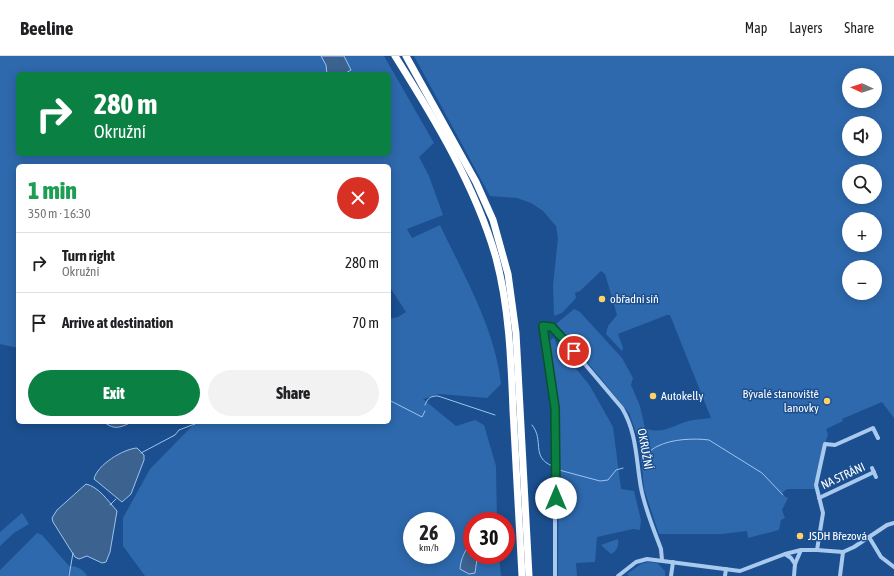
<!DOCTYPE html>
<meta charset="utf-8">
<style>
:root{--surface:#fff;--page:#f2f2f2;--text:#202124;--muted:#757577;--line:#e0e0e0;--accent:#0b8043}
body{margin:0;font-family:"Asap Condensed",sans-serif;background:var(--page);color:var(--text);height:100vh;display:flex;flex-direction:column;font-size:15px;white-space:nowrap}
*{box-sizing:border-box;margin:0}
p{font-size:13px;color:var(--muted)}
.icon{flex:none;width:22px;height:22px;fill:none;stroke:currentColor;stroke-width:2;stroke-linecap:round;stroke-linejoin:round}
.map{position:relative;flex:1;overflow:hidden}
.side{position:absolute;left:16px;top:108px;width:375px;height:260px;display:flex;flex-direction:column;background:var(--surface);border-radius:6px;box-shadow:0 2px 10px #0003}
.side>*{flex:none}
.top-card{position:absolute;left:16px;top:16px;width:375px;height:84px;border-radius:6px;box-shadow:0 2px 10px #0003;background:#0b8043;color:#fff;overflow:hidden}
.needle{width:26px;rotate:273deg}
.fabs{position:absolute;left:842px;top:12px;display:grid;gap:8px}
.fabs a{display:grid;place-items:center;width:40px;height:40px;border-radius:50%;background:var(--surface);box-shadow:0 2px 10px #0003;font-size:20px}
.speed{position:absolute;left:403px;top:456px;display:flex;gap:8px;font-size:20px;font-weight:700;text-align:center}
.speed>*{display:grid;place-content:center;width:52px;height:52px;border-radius:50%;background:var(--surface);box-shadow:0 2px 10px #0003;line-height:1}
.speed small{font-size:10px;font-weight:400}
.speed .limit{border:6px solid #d22;background:#fff;color:#111}
.pin{position:absolute;display:grid;place-items:center;width:34px;height:34px;color:#fff;margin:-17px;border:2px solid #fff;border-radius:50%;box-shadow:0 1px 4px #0007}
.me{position:absolute;width:44px;margin:-22px;rotate:0deg;stroke-linejoin:round;filter:drop-shadow(0 0 3px #0008)}
.turn{display:flex;align-items:center;gap:14px;height:84px;padding:0 12px;font-size:18px}
.turn .icon{width:52px;height:52px;stroke-width:2.5}
.turn b{display:block;font-size:28px;line-height:34px}
.round{display:grid;place-items:center;flex:none;width:42px;height:42px;border-radius:21px;background:var(--page)}
.summary{display:flex;align-items:center;justify-content:space-between;height:68px;padding:0 12px}
h1{font-size:24px;font-weight:800;line-height:30px;color:#1e9e55}
.cta{display:flex;gap:8px;margin-top:auto;padding:8px 12px}
.cta a{flex:1;height:46px;border-radius:24px;background:var(--accent);color:#fff;font-size:16px;font-weight:800;line-height:46px;text-align:center}
.cta a+a{background:var(--page);color:var(--text)}
ul{padding:0;list-style:none}
li{display:flex;align-items:center;gap:12px;height:60px;padding:0 12px;border-top:1px solid var(--line)}
li div{flex:1}
li b{display:block;font-size:15px}
li em{font-style:normal}
header{display:flex;align-items:center;gap:24px;box-sizing:border-box;height:56px;padding:0 20px;background:var(--surface);border-bottom:1px solid var(--line)}
header strong{font-size:19px}
nav{display:flex;gap:22px;margin-inline-start:auto;font-size:14px}
.map>svg:first-child{display:block}
.green{fill:#2e69ad;fill-rule:evenodd}
.water{fill:#3c6290;stroke:#9cc4f0}
.lines{fill:none;stroke-linecap:round;stroke-linejoin:round}
.stream{stroke:#9cc4f0;stroke-width:1}
.minor{stroke:#a9c9ee;stroke-width:4}
.motorway{stroke:#fff;stroke-width:7}
.route-casing{stroke:#07532c;stroke-width:10}
.route{stroke:#0b8043;stroke-width:7}
.poi-dot{fill:#ffd166;stroke:#1b4f8f;stroke-width:1.5}
.labels{text-anchor:middle;stroke-width:3;stroke-linejoin:round;paint-order:stroke}
.poi-label{font-size:12px;fill:#fff;stroke:#1b4f8f;text-anchor:start}
.street-label{font-size:12px;fill:#fff;stroke:#1b4f8f}
</style>
<header>
<strong>Beeline</strong>
<nav><a>Map</a><a>Layers</a><a>Share</a></nav>
</header>
<div class="map">
<svg width="894" height="520" viewBox="0 0 894 520">
<rect width="100%" height="100%" fill="#1b4f8f"/>
<g class="green">
<path d="M0,0h384l50,87 -15,14 10,19 14,39 -36,14 5,9 28,-13c24,51 55,103 61,159l-14,14 -48,-4 -16,5 33,27 19,-6 9,5 12,41 1,55h-25v20l-10,15 -1,10 15,4 1,-11 3,-4h19l2,21h-356l-22,-30v-28l27,-49 46,-47h193v-103l9,-2 8,-5 -17,-26v-120h-371v182l-18,-4zM18,18h371v80h-371zM412,465h34v34h-34z"/>
<path d="M414,0h480v362l-12,-16 -40,17 1,2 -17,8 2,5 -14,49 1,6h-28l-6,5 7,4 -6,12 3,8 -4,2 -2,10 -31,8 -1,-7 -25,3h-63l-15,-45 -4,-46 -11,-30 -73,-89 18,-15 6,3 42,46 11,20 -2,7 9,21 5,22c18,8 31,-5 48,-8 6,-1 12,-1 18,-2l-41,-103h-3l-49,19 5,14 -1,3 -16,-17 2,-8 9,-11 -12,-41 -4,-3 -21,20 -5,2 1,5 -14,15 -8,3 -1,-31 5,-47 -2,-12 -13,-15 -12,-8 -14,-5 -27,-2zM849,19h26v26h-26zM849,67h26v26h-26zM849,115h26v26h-26zM849,163h26v26h-26zM849,211h26v26h-26z"/>
<path d="M554,282l3,7 33,41 23,41 8,62 13,2 7,29 -1,10 -7,-1 -36,8 -2,25 -19,1 1,13h-19l1,-159 -3,-33 -8,-43z"/>
<path d="M22,457l7,11 -15,9 -14,13v-14z"/>
<path d="M37,477l5,2 27,31c8,0 14,3 18,10h-18v-8l-1,8h-68v-6z"/>
<path d="M618,483c1,7 -1,12 -7,15l-10,-9z"/>
<path d="M648,506l9,1 8,8v5h-36l-2,-2 14,-10z"/>
</g>
<g class="water">
<path d="M321,0h23l7,14 -7,4h-17l-1,-9z"/>
<path d="M104,366h28c-11,5 -17,9 -28,0z"/>
<path d="M137,392l7,7v5l-13,34 -9,8 -28,-23c3,-14 29,-30 43,-31z"/>
<path d="M86,428c13,3 22,17 31,27l-7,41 -4,10 -4,1 -15,-7 -8,3 -4,-2 -22,-35 -1,-4 5,-8z"/>
<path d="M472,485v14h8l-3,4 -2,14 -6,1 -9,-5c1,-12 5,-18 12,-28z"/>
</g>
<g class="lines">
<g class="stream">
<path d="M389,344l33,17 3,-6"/>
<path d="M425,349c3,-7 5,-9 13,-9l57,19"/>
<path d="M532,369c13,16 -2,31 20,41"/>
<path d="M141,397l34,-18 4,-5 21,-8"/>
<path d="M642,405c4,-6 9,-12 16,-15 14,-7 36,-8 51,-6l53,33 21,22"/>
<path d="M559,414l41,11 8,-1 8,-10 7,-2"/>
<path d="M110,449l6,-6"/>
<path d="M69,520l4,-23"/>
</g>
<g class="minor">
<path d="M872,412l4,9"/>
<path d="M819,442l55,-26"/>
<path d="M869,481l12,20 13,10"/>
<path d="M817,494l6,-37 -7,-28 9,-41 10,1 38,-17 5,10"/>
<path d="M785,498l6,4 4,6"/>
<path d="M555,520v-168l-12,-82 9,1 4,3 66,78c15,25 14,52 19,80 4,21 13,42 20,61l1,11"/>
<path d="M618,520l18,-14 11,-3 93,12 45,-17 16,-4h16l26,2 11,-5 33,-22 7,-2"/>
<path d="M671,520l2,-14"/>
<path d="M725,520l1,-7"/>
<path d="M794,520l1,-12 6,-14"/>
<path d="M840,520l3,-24"/>
</g>
<g class="motorway">
<path d="M395,0c39,62 81,131 101,202 13,49 15,101 17,152 3,56 6,111 9,166"/>
<path d="M406,0l70,126 17,38 15,54 8,59 13,243"/>
</g>
</g>
<g class="lines">
<defs>
<path id="route" d="M556,442l-1,-90 -12,-82 9,1 22,24"/>
</defs>
<use href="#route" class="route-casing"/>
<use href="#route" class="route"/>
</g>
<g class="poi-dot">
<circle cx="602" cy="243" r="4"/>
<circle cx="653" cy="340" r="4"/>
<circle cx="827" cy="345" r="4"/>
<circle cx="800" cy="480" r="4"/>
</g>
<g class="labels">
<g class="poi-label">
<text x="610" y="247">obřadní síň</text>
<text x="819" y="342" text-anchor="end">Bývalé stanoviště<tspan x="819" dy="14">lanovky</tspan></text>
<text x="661" y="344">Autokelly</text>
<text x="808" y="484">JSDH Březová</text>
</g>
<g class="street-label">
<text transform="translate(645 393) rotate(80)" y="4">OKRUŽNÍ</text>
<text transform="translate(843 420) rotate(-25)" y="4">NA STRÁNI</text>
</g>
</g>
</svg>
<div class="fabs">
<a><svg class="needle" viewBox="-14 -14 28 28"><path d="M0-13l5 13h-10z" fill="#e53935"/><path d="M0 13l5-13h-10z" fill="#757577"/></svg></a>
<a><svg class="icon" aria-label="sound" viewBox="0 0 24 24"><path d="M4 9h4l5-4v14l-5-4H4zM17 9q2 3 0 6"/></svg></a>
<a><svg class="icon" aria-label="search" viewBox="0 0 24 24"><circle cx="10" cy="10" r="6"/><path d="M15 15l6 6"/></svg></a>
<a>+</a>
<a>−</a>
</div>
<div class="speed"><div>26<small>km/h</small></div><div class="limit">30</div></div>
<div class="pin" style="left:574px;top:295px;background:#d93025"><svg class="icon" aria-label="arrive" viewBox="0 0 24 24"><path d="M6 21V4h12l-3 4 3 4H6"/></svg></div>
<svg class="me" style="left:556px;top:442px" viewBox="-20 -20 40 40"><circle r="19" fill="#fff"/><path d="M0-13L10 11 0 6-10 11z" fill="#0b8043"/></svg>
<div class="top-card">
<div class="turn"><svg class="icon" aria-label="right" viewBox="0 0 24 24"><path d="M7 20v-9h11M14 6l5 5-5 5"/></svg><div><b>280 m</b>Okružní</div></div>
</div>
<section class="side">
<div class="summary"><div><h1>1 min</h1><p>350 m · 16:30</p></div><a class="round" style="background:#d93025;color:#fff"><svg class="icon" aria-label="close" viewBox="0 0 24 24"><path d="M6 6l12 12M18 6L6 18"/></svg></a></div>
<ul>
<li><svg class="icon" aria-label="right" viewBox="0 0 24 24"><path d="M7 20v-9h11M14 6l5 5-5 5"/></svg><div><b>Turn right</b><p>Okružní</p></div><em>280 m</em></li>
<li><svg class="icon" aria-label="arrive" viewBox="0 0 24 24"><path d="M6 21V4h12l-3 4 3 4H6"/></svg><div><b>Arrive at destination</b></div><em>70 m</em></li>
</ul>
<div class="cta"><a>Exit</a><a>Share</a></div>
</section>
</div>
